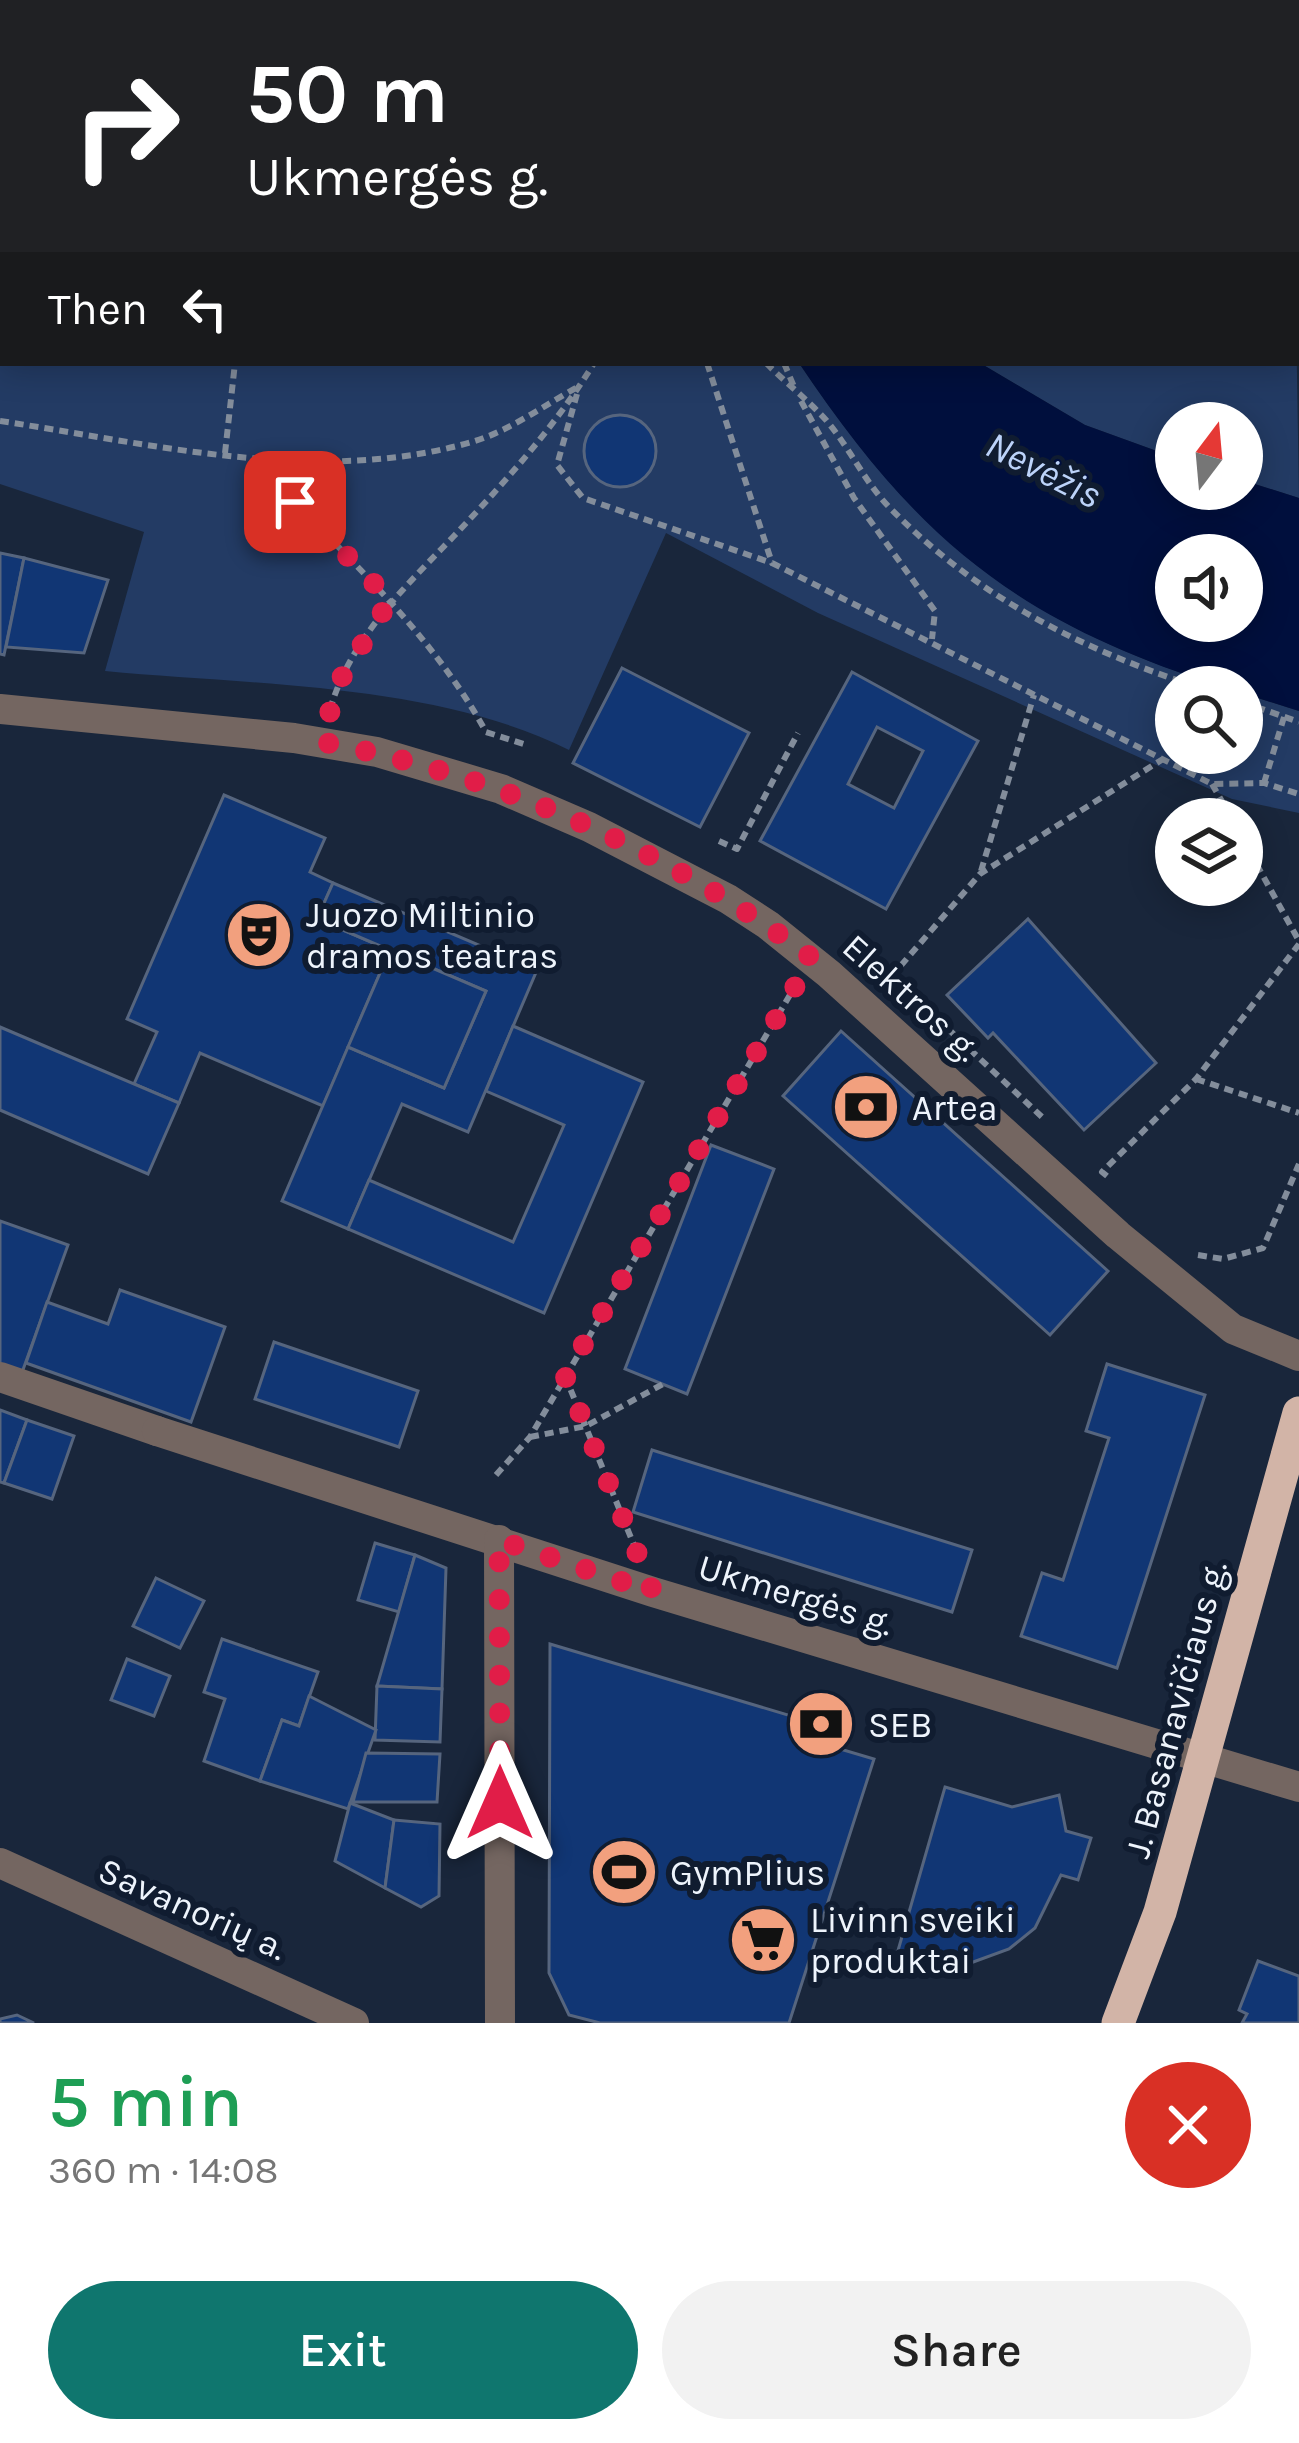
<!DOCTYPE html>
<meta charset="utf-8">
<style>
:root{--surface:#fff;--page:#f2f2f2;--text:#222;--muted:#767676;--accent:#0f766e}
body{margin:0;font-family:Karla,sans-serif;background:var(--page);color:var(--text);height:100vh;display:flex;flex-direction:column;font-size:45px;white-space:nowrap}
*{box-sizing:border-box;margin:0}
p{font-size:39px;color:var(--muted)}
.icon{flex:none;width:66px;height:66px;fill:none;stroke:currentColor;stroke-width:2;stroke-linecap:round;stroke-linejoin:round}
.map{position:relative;height:2023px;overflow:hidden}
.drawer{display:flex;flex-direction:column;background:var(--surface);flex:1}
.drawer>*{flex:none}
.hud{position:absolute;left:0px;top:0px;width:1299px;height:366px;box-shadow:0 6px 30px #0003;background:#202124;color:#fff;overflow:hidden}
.needle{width:78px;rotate:16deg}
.controls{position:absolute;left:1155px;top:402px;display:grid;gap:24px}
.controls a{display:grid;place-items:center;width:108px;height:108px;border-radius:50%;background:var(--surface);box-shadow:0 6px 30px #0003;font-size:60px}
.pin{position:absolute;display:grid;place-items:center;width:102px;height:102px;color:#fff;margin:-51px;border-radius:24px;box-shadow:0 6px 18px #0006}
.me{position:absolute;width:132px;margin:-66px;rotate:0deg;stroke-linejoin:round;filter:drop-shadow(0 0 9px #0008)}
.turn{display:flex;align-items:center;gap:42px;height:252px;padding:0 48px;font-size:54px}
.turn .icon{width:156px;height:156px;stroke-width:2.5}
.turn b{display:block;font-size:84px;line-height:102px}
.then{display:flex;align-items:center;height:114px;padding:0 48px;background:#0003;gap:24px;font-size:45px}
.round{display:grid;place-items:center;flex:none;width:126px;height:126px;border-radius:63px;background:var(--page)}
.headline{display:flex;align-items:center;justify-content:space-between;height:204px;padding:0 48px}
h1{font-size:72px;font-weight:600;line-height:90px;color:#1e9e55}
.button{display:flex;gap:24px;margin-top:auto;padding:24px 48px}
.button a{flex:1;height:138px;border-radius:72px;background:var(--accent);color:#fff;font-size:48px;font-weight:600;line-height:138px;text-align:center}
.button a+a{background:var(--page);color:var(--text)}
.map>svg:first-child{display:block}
.green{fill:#233b64}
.water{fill:#000f3d;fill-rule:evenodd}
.building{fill:#113674;stroke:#56657e;stroke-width:3;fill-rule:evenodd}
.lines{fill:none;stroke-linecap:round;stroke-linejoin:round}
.path{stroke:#838d9b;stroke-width:6;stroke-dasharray:9 6;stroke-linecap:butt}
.pedestrian{stroke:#746661;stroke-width:30}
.minor{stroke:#746661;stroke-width:30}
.trunk{stroke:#d2b4a7;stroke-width:33}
.route{stroke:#e11d48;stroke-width:21;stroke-dasharray:0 37.8}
.labels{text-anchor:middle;stroke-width:12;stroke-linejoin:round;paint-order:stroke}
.poi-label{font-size:36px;fill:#eef4fc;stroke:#101c30;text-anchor:start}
.street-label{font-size:36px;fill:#eef4fc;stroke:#101c30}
.water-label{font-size:39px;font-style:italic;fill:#bcd3f9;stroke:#101c30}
</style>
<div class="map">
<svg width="1299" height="2023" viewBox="0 0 1299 2023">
<rect width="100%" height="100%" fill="#19263b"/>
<g class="green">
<path d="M0,0h654l-651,3v360h796c118,176 221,260 424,324h-47v66h66v-60l57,18v102l-67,-14 -414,-186 -152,-80 -97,217c-133,-67 -318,-65 -464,-79l39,-139 -144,-48z"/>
<path d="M1296,314l3,184 -57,-18v-57h-66v35l-91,-33 -105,-62h316z"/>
</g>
<g class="water">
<path d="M0,0h381l5,3h-383v275z"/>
<path d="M799,363h181l105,62 91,33v31h66v-9l57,18v213l-57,-18v-6h-19c-205,-65 -305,-146 -424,-324zM1242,555v66h-66v-66z"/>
</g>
<g class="building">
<path d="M1296,107h3v88l-3,-1z"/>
<circle cx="620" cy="451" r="36"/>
<path d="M0,553l24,5 -20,97 -4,-1z"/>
<path d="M24,558l84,22 -24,73 -78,-6z"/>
<path d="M622,668l127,65 -49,94 -127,-64z"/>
<path d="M852,672l126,69 -92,168 -126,-68zM877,727l46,24 -29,57 -46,-24z"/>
<path d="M224,795l101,43 -15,34 23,11 -16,36 73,31 -67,156 -123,-53 -21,50 -45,-19 23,-52 -30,-13z"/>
<path d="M333,883l204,87 -69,162 -66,-28 -54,125 -66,-28 66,-154 96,41 42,-97 -169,-72z"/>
<path d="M1028,919l128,144 -72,67 -91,-97 -5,5 -41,-43z"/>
<path d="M390,950l96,41 -42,97 -96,-41z"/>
<path d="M513,1026l130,56 -99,231 -196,-84 21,-49 144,62 51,-117 -78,-34z"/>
<path d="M0,1027l179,76 -31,71 -148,-64z"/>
<path d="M841,1031l267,240 -58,64 -267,-239z"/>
<path d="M711,1145l63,24 -87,225 -62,-25z"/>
<path d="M0,1221l68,24 -48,133 -20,-7z"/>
<path d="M120,1290l105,37 -34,95 -165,-59 21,-61 61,22z"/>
<path d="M274,1342l144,49 -19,56 -144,-48z"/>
<path d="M1107,1364l98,31 -88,273 -96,-32 21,-63 21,7 46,-142 -23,-7z"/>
<path d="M0,1410l27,10 -23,63 -4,-1z"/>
<path d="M27,1420l47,16 -22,63 -48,-16z"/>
<path d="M652,1450l320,100 -20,62 -319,-100z"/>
<path d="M375,1543l40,12 -16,57 -41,-12z"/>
<path d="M415,1555l31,13 -4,121 -65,-3z"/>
<path d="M156,1578l48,23 -24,47 -47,-22z"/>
<path d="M222,1639l96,33 -19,54 -17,-6 -22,61 -56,-20 21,-62 -21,-7z"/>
<path d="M550,1644l268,80 -5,17 61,18 -85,264h-189l-31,-8 -20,-42z"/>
<path d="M127,1659l43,17 -16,40 -43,-16z"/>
<path d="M377,1686l65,3 -2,53 -65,-2z"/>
<path d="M309,1696l67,34 -28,79 -88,-28 22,-61 17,6z"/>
<path d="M366,1753l74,1 -3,48h-84z"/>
<path d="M945,1787l67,20 47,-12 7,36 25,7 -13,42 -17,-5 -26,53 -26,21 -44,16 -2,7 -66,-18z"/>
<path d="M350,1803l44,17 -9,68 -50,-27z"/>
<path d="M394,1820l46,4 -1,72 -18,11 -36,-19z"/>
<path d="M1258,1961l41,15v47h-57l5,-9 -8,-4z"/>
<path d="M17,2015l17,8h-34v-4z"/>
</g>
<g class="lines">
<g class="path">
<path d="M583,0l1,3"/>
<path d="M1039,0l1,3"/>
<path d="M551,3l5,-1"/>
<path d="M0,318h3"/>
<path d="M707,363l65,200 440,221 52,-1 35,11"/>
<path d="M766,363c19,19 42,37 60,57 24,28 39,63 65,89 88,89 188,139 306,178"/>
<path d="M784,363l11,26"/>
<path d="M577,394l-20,71 26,33 189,65"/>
<path d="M801,401l53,97 81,113 -3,28"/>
<path d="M0,421c154,23 321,66 475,20 36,-11 73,-38 106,-56"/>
<path d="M225,453l10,-90"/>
<path d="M295,502c69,72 143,142 191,230l41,13"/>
<path d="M1242,702l57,20"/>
<path d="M330,710c20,-71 73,-121 123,-173 51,-54 102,-110 141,-174"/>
<path d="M1264,783l20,-66"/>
<path d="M1212,784l20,35"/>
<path d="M1242,838l57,103"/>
<path d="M719,841l18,8 61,-116"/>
<path d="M981,871l53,-176"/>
<path d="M882,967l160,150"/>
<path d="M891,977l89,-103 183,-115"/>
<path d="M1196,1079l103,34"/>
<path d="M1107,1176l-5,-4 94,-93 103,-135"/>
<path d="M1198,1255l25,4 40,-11 36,-84"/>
<path d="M565,1376l71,174"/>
<path d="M530,1437l56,-11 77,-42"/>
<path d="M496,1475l34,-38 264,-449"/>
</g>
<path class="pedestrian" d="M0,1377l157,54"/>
<g class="minor">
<path d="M898,0l1,3"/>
<path d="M1223,3l1,-3"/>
<path d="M1296,285l3,1"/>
<path d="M0,709l294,29 83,14 124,37 88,38 139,72 40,26 61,49 289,261 115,94 66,27"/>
<path d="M157,1431l496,161 646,195"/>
<path d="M499,1540l1,483"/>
<path d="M0,1863l354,160"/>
</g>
<path class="trunk" d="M1118,2023l42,-111 139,-499"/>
</g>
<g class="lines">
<path class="route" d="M295,502l95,98 -53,85 -15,57c176,33 346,108 490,216l-247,418 88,216 -154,-52 1,263"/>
</g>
<defs>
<symbol id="theatre-disc" viewBox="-11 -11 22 22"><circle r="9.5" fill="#f2a07e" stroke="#101c30"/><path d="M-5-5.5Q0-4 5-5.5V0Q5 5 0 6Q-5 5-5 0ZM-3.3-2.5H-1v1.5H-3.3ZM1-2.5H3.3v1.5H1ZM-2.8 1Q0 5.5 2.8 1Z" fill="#111"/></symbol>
<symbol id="bank-disc" viewBox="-11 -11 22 22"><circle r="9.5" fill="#f2a07e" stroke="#101c30"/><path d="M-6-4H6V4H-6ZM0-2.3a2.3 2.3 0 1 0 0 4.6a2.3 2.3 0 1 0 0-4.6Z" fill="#111"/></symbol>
<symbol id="stadium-disc" viewBox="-11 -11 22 22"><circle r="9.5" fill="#f2a07e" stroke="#101c30"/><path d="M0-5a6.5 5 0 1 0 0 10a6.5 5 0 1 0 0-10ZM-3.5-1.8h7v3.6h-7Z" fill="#111"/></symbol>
<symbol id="supermarket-disc" viewBox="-11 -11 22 22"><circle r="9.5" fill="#f2a07e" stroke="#101c30"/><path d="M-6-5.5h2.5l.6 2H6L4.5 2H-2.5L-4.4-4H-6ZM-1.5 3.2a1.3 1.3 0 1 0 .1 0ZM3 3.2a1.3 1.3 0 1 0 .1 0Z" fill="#111"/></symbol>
</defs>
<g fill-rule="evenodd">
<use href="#theatre-disc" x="221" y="897" width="76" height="76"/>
<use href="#bank-disc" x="828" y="1069" width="76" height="76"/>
<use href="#bank-disc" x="783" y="1686" width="76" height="76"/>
<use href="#stadium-disc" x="586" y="1834" width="76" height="76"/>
<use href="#supermarket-disc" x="725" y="1902" width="76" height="76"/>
</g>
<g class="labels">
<g class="poi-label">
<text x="306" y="927">Juozo Miltinio<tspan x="306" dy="41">dramos teatras</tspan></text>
<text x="912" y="1120">Artea</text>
<text x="868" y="1737">SEB</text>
<text x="670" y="1885">GymPlius</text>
<text x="810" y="1932">Livinn sveiki<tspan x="810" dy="41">produktai</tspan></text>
</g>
<g class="street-label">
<text transform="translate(912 997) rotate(42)" y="13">Elektros g.</text>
<text transform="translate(796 1594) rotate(17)" y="13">Ukmergės g.</text>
<text transform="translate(1175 1709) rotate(-75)" y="13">J. Basanavičiaus g.</text>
<text transform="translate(193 1908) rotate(24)" y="13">Savanorių a.</text>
</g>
<g class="water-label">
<text transform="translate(1044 469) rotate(27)" y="14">Nevėžis</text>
</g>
</g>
</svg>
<div class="controls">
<a><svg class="needle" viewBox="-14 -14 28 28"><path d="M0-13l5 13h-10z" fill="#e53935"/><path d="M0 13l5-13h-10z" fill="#767676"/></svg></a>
<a><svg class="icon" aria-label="sound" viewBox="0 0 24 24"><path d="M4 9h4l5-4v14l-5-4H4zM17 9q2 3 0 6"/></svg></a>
<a><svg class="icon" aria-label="search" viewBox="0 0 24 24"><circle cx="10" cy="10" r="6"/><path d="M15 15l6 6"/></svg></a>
<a><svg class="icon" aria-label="layers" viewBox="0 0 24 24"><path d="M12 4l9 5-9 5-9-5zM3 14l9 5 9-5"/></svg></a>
</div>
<div class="pin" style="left:295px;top:502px;background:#d93025"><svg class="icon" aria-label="arrive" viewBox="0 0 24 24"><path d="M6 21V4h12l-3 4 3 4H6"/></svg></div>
<svg class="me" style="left:500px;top:1803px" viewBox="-20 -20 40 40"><path d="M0-17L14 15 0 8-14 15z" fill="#e11d48" stroke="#fff" stroke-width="4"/></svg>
<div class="hud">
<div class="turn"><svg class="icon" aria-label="right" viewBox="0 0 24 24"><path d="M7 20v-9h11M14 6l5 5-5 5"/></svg><div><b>50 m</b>Ukmergės g.</div></div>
<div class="then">Then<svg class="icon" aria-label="left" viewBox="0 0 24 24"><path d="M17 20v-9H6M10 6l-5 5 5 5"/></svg></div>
</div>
</div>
<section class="drawer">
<div class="headline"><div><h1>5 min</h1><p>360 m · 14:08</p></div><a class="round" style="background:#d93025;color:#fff"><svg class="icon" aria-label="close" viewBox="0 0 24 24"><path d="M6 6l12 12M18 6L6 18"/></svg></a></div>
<div class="button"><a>Exit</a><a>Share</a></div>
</section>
